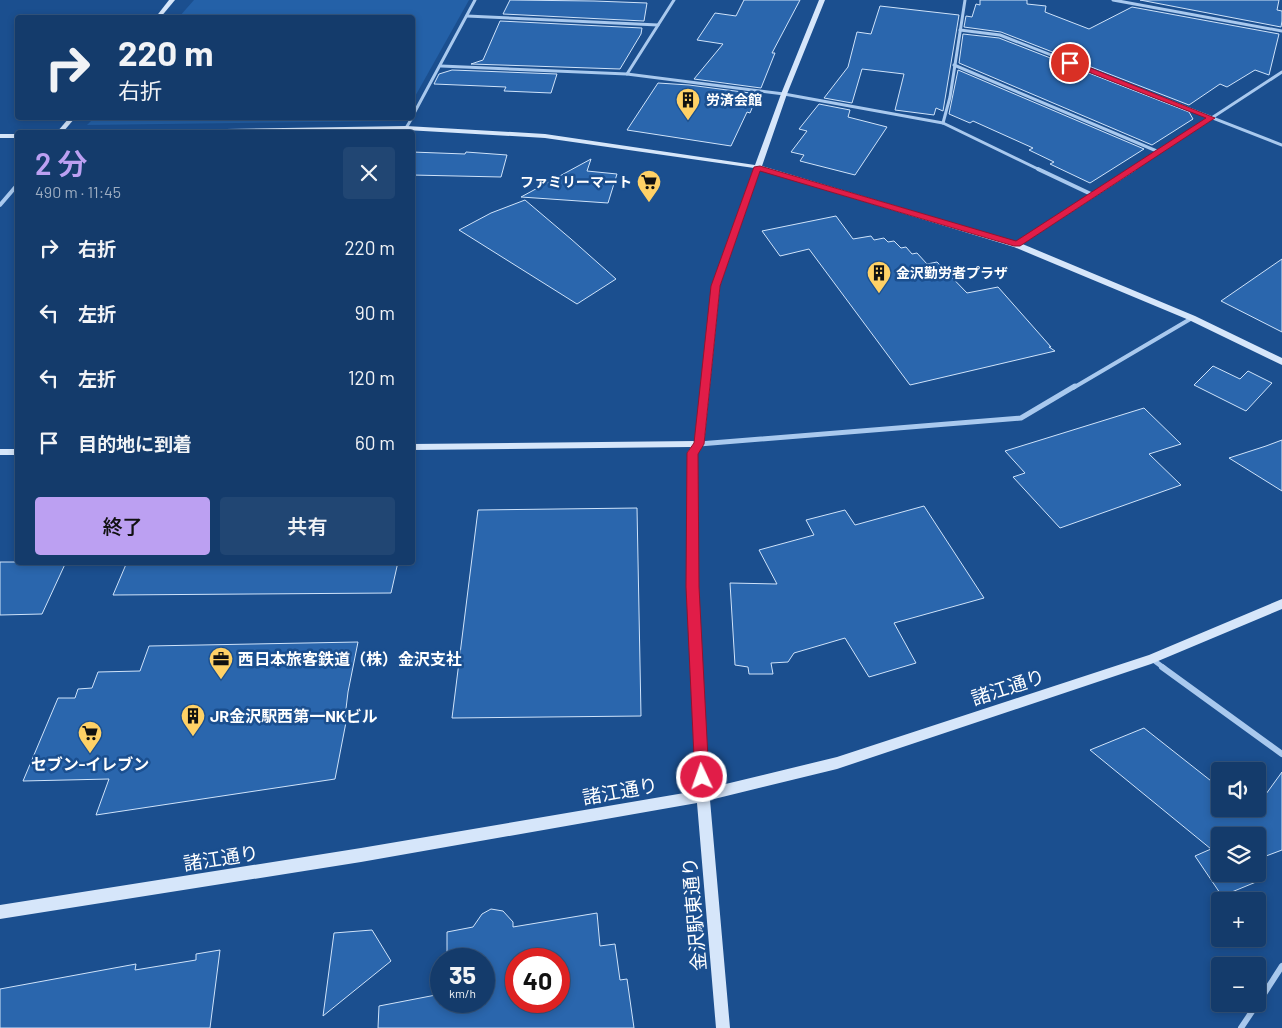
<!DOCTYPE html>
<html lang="ja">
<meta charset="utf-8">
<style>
:root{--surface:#143b6b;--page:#214673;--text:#f1f3f6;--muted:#9dadc1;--line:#33557e;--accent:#bca0f2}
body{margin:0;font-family:Barlow,"Noto Sans JP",sans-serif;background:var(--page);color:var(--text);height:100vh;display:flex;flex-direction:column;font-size:19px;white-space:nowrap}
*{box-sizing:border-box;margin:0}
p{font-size:16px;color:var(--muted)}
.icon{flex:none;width:28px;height:28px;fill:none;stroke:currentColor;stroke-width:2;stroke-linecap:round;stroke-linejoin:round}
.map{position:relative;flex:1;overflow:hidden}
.drawer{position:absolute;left:15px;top:130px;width:400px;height:435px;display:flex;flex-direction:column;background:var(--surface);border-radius:5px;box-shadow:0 2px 8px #0003,0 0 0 1px var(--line)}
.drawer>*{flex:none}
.hud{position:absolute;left:15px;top:15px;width:400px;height:105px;border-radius:5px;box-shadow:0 2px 8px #0003,0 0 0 1px var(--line);background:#143b6b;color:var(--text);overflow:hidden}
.buttons{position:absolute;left:1211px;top:762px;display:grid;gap:10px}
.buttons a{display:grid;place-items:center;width:55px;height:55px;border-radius:5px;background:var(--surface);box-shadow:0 2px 8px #0003,0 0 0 1px var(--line);font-size:25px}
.speed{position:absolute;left:430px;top:948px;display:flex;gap:10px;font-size:25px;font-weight:700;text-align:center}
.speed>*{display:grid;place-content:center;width:65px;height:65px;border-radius:50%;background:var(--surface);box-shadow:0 2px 8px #0003,0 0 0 1px var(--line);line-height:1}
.speed small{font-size:12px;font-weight:400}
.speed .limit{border:8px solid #d22;background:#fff;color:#111}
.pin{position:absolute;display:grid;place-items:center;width:42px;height:42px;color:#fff;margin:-21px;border:2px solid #fff;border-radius:50%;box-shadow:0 1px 5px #0007}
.me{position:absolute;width:55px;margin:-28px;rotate:357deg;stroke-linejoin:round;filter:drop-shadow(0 0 4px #0008)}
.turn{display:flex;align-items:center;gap:18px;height:105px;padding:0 20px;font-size:22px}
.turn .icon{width:65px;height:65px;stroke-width:2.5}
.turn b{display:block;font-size:35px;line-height:42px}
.round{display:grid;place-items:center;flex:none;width:52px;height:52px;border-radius:5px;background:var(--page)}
.overview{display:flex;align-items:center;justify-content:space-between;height:85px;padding:0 20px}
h1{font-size:30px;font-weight:600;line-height:38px;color:var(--accent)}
.action{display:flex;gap:10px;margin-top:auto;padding:10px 20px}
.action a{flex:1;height:58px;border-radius:5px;background:var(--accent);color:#111;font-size:20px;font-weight:600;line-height:58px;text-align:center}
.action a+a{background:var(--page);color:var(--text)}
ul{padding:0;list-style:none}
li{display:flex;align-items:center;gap:15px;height:65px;padding:0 20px}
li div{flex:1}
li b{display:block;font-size:19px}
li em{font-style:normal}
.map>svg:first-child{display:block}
.green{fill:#2461a8}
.building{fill:#2a66ad;stroke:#cfe3fa;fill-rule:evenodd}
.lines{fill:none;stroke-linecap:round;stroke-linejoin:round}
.street-far3{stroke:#a9c9ee;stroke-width:3}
.street-far2{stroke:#a9c9ee;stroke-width:4}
.street-far1{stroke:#a9c9ee;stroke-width:5}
.street{stroke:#a9c9ee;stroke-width:6}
.secondary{fill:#d6e6fa;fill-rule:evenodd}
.route{fill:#e11d48;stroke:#92132f}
.labels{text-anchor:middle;stroke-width:5;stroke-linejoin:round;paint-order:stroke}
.far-poi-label{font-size:14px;font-weight:bold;fill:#fff;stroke:#1b4f8f;text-anchor:start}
.poi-label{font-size:16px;font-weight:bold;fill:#fff;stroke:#1b4f8f;text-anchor:start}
.near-street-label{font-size:19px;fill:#fff;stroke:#1b4f8f}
</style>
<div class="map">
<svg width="1282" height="1028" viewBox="0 0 1282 1028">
<rect width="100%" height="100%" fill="#1b4f8f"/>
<g class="green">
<path d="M194,0h275l-56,100 -1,-82 -233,-1z"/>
<path d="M94,118h309l-2,3 -314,4z"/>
</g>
<g class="building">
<path d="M510,0l84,1 53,2 -3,18 -141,-7z"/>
<path d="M744,0h56l-28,53h3l-14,35 -67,-9 29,-35 -26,-4 18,-27 21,3z"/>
<path d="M980,0h47v4l19,2 -1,6 44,17 43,-22 147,27 -10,41 -14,-5 -28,17 -7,-3 -31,21 -188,-73 -37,-5 2,-11 6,1 4,-13 4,1z"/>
<path d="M1140,0h139l-2,10 5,1v10l-1,6z"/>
<path d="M880,6l79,9 -16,96 -7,-3 -2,7 -39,-5 9,-36 -42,-5 -10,34 -28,-5 24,-31 9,-35 14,2z"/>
<path d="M500,21l142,7 -1,6 -21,35 -149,-5 12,-4z"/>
<path d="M963,34l36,4 190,74 4,7 -41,26 -193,-82z"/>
<path d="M452,70l105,4 -6,19 -47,-2 2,-4 -72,-3 5,-10z"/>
<path d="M958,70l186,79 -54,34 -40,-19 4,-2 -25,-12 4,-2 -60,-27 -3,2 -21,-9z"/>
<path d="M658,83l31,2 69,9 -8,19 -3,-1 -16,34 -104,-16z"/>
<path d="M819,104l31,6 -2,7 39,10 -32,48 -55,-14 4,-6 -13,-3 16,-21 -8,-2z"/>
<path d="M412,152l53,2 1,-2 41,3 -6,22 -89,-2z"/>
<path d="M591,159l-4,12 30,3 -9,29 -87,-6z"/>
<path d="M525,200l46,39 45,40 -39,25 -118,-74 32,-17z"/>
<path d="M836,216l17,23 18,-3 3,4 10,-2 4,4 6,-1 7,7 5,-1 6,7 5,-1 10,11 10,-2 30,31 31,-6 53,60h-2l6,4 -145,34 -101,-136 -29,7 -18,-25z"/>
<path d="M1282,259v73l-61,-31z"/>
<path d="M1213,366l27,13 8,-8 24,12 -26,28 -52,-26z"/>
<path d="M1144,408l37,36 -32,10 32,31 -121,43 -47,-51 12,-4 -20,-22z"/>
<path d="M1282,440v51l-53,-33 37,-12z"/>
<path d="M924,506l60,92 -90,25 22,40 -47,14 -24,-39 -51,15 -6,9 -17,1 2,11h-24l-1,-7 -13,-2 -5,-82 47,1 -18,-34 55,-15 -8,-15 39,-10 10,15z"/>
<path d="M637,508l4,208 -189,2 26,-208z"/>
<path d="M0,562h66l-24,52 -42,1z"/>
<path d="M127,562h271l-7,31 -278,2z"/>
<path d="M358,642l-10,50 -3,25h2l-12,62 -239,36 13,-36 -86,2 35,-83h17l3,-9 14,-1 6,-16 42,-1 9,-25z"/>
<path d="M1144,728l76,60v21h38v-4l24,-33v78l-24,9v-23h-38v38h30l6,8 -34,14 -27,-40 16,-7 -121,-99z"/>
<path d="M491,909l12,2 10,11v5l84,-14 3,33 15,-2 5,36 7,-1 7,49h-256l1,-22 62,-12v7h43v-42h-37v-27l26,-5 9,-13zM516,959h43v42h-43z"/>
<path d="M372,930l19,31 -68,55 11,-83z"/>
<path d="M220,950l-10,78h-210v-39l136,-25 -1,6 61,-10v-6z"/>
</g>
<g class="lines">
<g class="street-far3">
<path d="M1113,0l169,31"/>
<path d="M467,16l191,9"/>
<path d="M960,30l40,5 282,110"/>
<path d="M954,65l205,87"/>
<path d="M441,66l186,8 157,20 159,29 97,47"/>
<path d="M627,74l47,-74"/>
<path d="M412,117l63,-117"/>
<path d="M943,123l7,-26 15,-97"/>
<path d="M406,128l6,-10"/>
<path d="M1132,170l150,-98"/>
</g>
<g class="street-far2">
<path d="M1038,169l55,26"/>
<path d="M0,205l18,-21"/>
<path d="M1017,245l117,-76"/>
<path d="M1073,388l119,-70"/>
</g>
<g class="street-far1">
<path d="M699,444l322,-26 54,-32"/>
<path d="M1152,659l12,9"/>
</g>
<g class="street">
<path d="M1162,667l120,87"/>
<path d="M1258,1003l24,-37"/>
<path d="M1241,1028l16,-24"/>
</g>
<g class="secondary">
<path d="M169,0h6l-15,18h-5z"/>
<path d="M819,0h6l-38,94 -25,72 258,77 175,73 87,42v7l-93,-45 -175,-73 -254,-77 -40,115 -16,159 -7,10v133l12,201 128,-31 312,-102 133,-56v10l-131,55 -314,105 -127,31 20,228h-14l-19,-225 -336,59 -361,57v-14l361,-57 335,-57 -9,-204v-134l4,-6 -279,3v-6l283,-3 17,-156 42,-117 -209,-30 -139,-8 -152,2h-90l3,-2 239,-4 139,8 210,31 26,-71z"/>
<path d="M69,118h6l-12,14h-6z"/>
<rect x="0" y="134" width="18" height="4"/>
<rect x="0" y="449" width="18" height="6"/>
</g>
</g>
<path class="route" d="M1068,61h5l142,57 -195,128h-6l-254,-75 -40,115 -16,158 -6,10 1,133 10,190 -2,5 -5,2 -5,-2 -2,-5 -9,-190 1,-134 7,-10 17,-157 43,-119 6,-1 256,75 190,-123 -138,-54z"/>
<defs>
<symbol id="building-pin" viewBox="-11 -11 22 30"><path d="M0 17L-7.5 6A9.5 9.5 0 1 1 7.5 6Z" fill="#ffd166" stroke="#1b4f8f"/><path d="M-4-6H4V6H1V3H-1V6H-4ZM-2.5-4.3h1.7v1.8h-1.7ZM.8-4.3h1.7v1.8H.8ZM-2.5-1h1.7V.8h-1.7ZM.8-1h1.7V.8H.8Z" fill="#111"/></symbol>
<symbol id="supermarket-pin" viewBox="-11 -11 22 30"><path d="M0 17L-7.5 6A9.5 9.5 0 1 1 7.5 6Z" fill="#ffd166" stroke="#1b4f8f"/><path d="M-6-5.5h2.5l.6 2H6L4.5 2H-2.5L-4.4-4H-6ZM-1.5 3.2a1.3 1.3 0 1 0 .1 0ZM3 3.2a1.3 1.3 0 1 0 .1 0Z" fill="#111"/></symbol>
<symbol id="office-pin" viewBox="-11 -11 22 30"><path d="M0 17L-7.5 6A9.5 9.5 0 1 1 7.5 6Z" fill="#ffd166" stroke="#1b4f8f"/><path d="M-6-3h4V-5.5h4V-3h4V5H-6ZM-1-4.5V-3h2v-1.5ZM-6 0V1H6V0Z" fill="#111"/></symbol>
</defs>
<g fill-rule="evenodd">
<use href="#building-pin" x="674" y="86" width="28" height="38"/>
<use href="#supermarket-pin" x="635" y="168" width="28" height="38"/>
<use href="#building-pin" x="865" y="259" width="28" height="38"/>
<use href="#office-pin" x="207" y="645" width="28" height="38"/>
<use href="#building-pin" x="179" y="702" width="28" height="38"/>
<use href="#supermarket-pin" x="76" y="719" width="28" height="38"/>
</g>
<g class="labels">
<g class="far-poi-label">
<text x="706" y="105">労済会館</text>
<text x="632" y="187" text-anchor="end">ファミリーマート</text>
<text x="896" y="278">金沢勤労者プラザ</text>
</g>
<g class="poi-label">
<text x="238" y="665">西日本旅客鉄道（株）金沢支社</text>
<text x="210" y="722">JR金沢駅西第一NKビル</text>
<text x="90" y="770" text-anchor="middle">セブン-イレブン</text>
</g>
<g class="near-street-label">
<text transform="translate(1008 687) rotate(-18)" y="7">諸江通り</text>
<text transform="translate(620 791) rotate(-10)" y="7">諸江通り</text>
<text transform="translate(221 858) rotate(-9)" y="7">諸江通り</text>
<text transform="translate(694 914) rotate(-95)" y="7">金沢駅東通り</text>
</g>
</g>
</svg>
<div class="buttons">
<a><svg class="icon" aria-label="sound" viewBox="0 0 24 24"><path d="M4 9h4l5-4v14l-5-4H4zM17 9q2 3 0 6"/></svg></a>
<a><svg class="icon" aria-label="layers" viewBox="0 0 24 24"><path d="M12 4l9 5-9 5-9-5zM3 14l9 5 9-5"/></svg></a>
<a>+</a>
<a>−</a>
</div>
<div class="speed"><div>35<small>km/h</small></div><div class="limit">40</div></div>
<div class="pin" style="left:1070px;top:63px;background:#d93025"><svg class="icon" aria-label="arrive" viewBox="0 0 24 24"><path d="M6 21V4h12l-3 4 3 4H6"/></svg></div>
<svg class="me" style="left:702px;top:777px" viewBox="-20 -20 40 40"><circle r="17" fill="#e11d48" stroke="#fff" stroke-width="3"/><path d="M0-11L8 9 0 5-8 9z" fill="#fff"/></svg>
<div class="hud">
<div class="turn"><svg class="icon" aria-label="right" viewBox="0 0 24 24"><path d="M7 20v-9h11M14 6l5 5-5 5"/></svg><div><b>220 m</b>右折</div></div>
</div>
<section class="drawer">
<div class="overview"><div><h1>2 分</h1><p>490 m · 11:45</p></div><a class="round"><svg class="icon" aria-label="close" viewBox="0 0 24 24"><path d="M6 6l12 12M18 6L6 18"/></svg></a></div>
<ul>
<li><svg class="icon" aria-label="right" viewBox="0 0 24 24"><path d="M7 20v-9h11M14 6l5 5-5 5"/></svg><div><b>右折</b></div><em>220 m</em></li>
<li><svg class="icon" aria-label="left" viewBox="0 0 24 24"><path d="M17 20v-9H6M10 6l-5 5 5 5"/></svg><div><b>左折</b></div><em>90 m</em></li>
<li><svg class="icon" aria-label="left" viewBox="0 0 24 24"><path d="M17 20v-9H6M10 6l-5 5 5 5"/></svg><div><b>左折</b></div><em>120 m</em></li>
<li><svg class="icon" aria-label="arrive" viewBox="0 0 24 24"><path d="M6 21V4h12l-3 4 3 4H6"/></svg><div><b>目的地に到着</b></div><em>60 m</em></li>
</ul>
<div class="action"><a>終了</a><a>共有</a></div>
</section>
</div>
